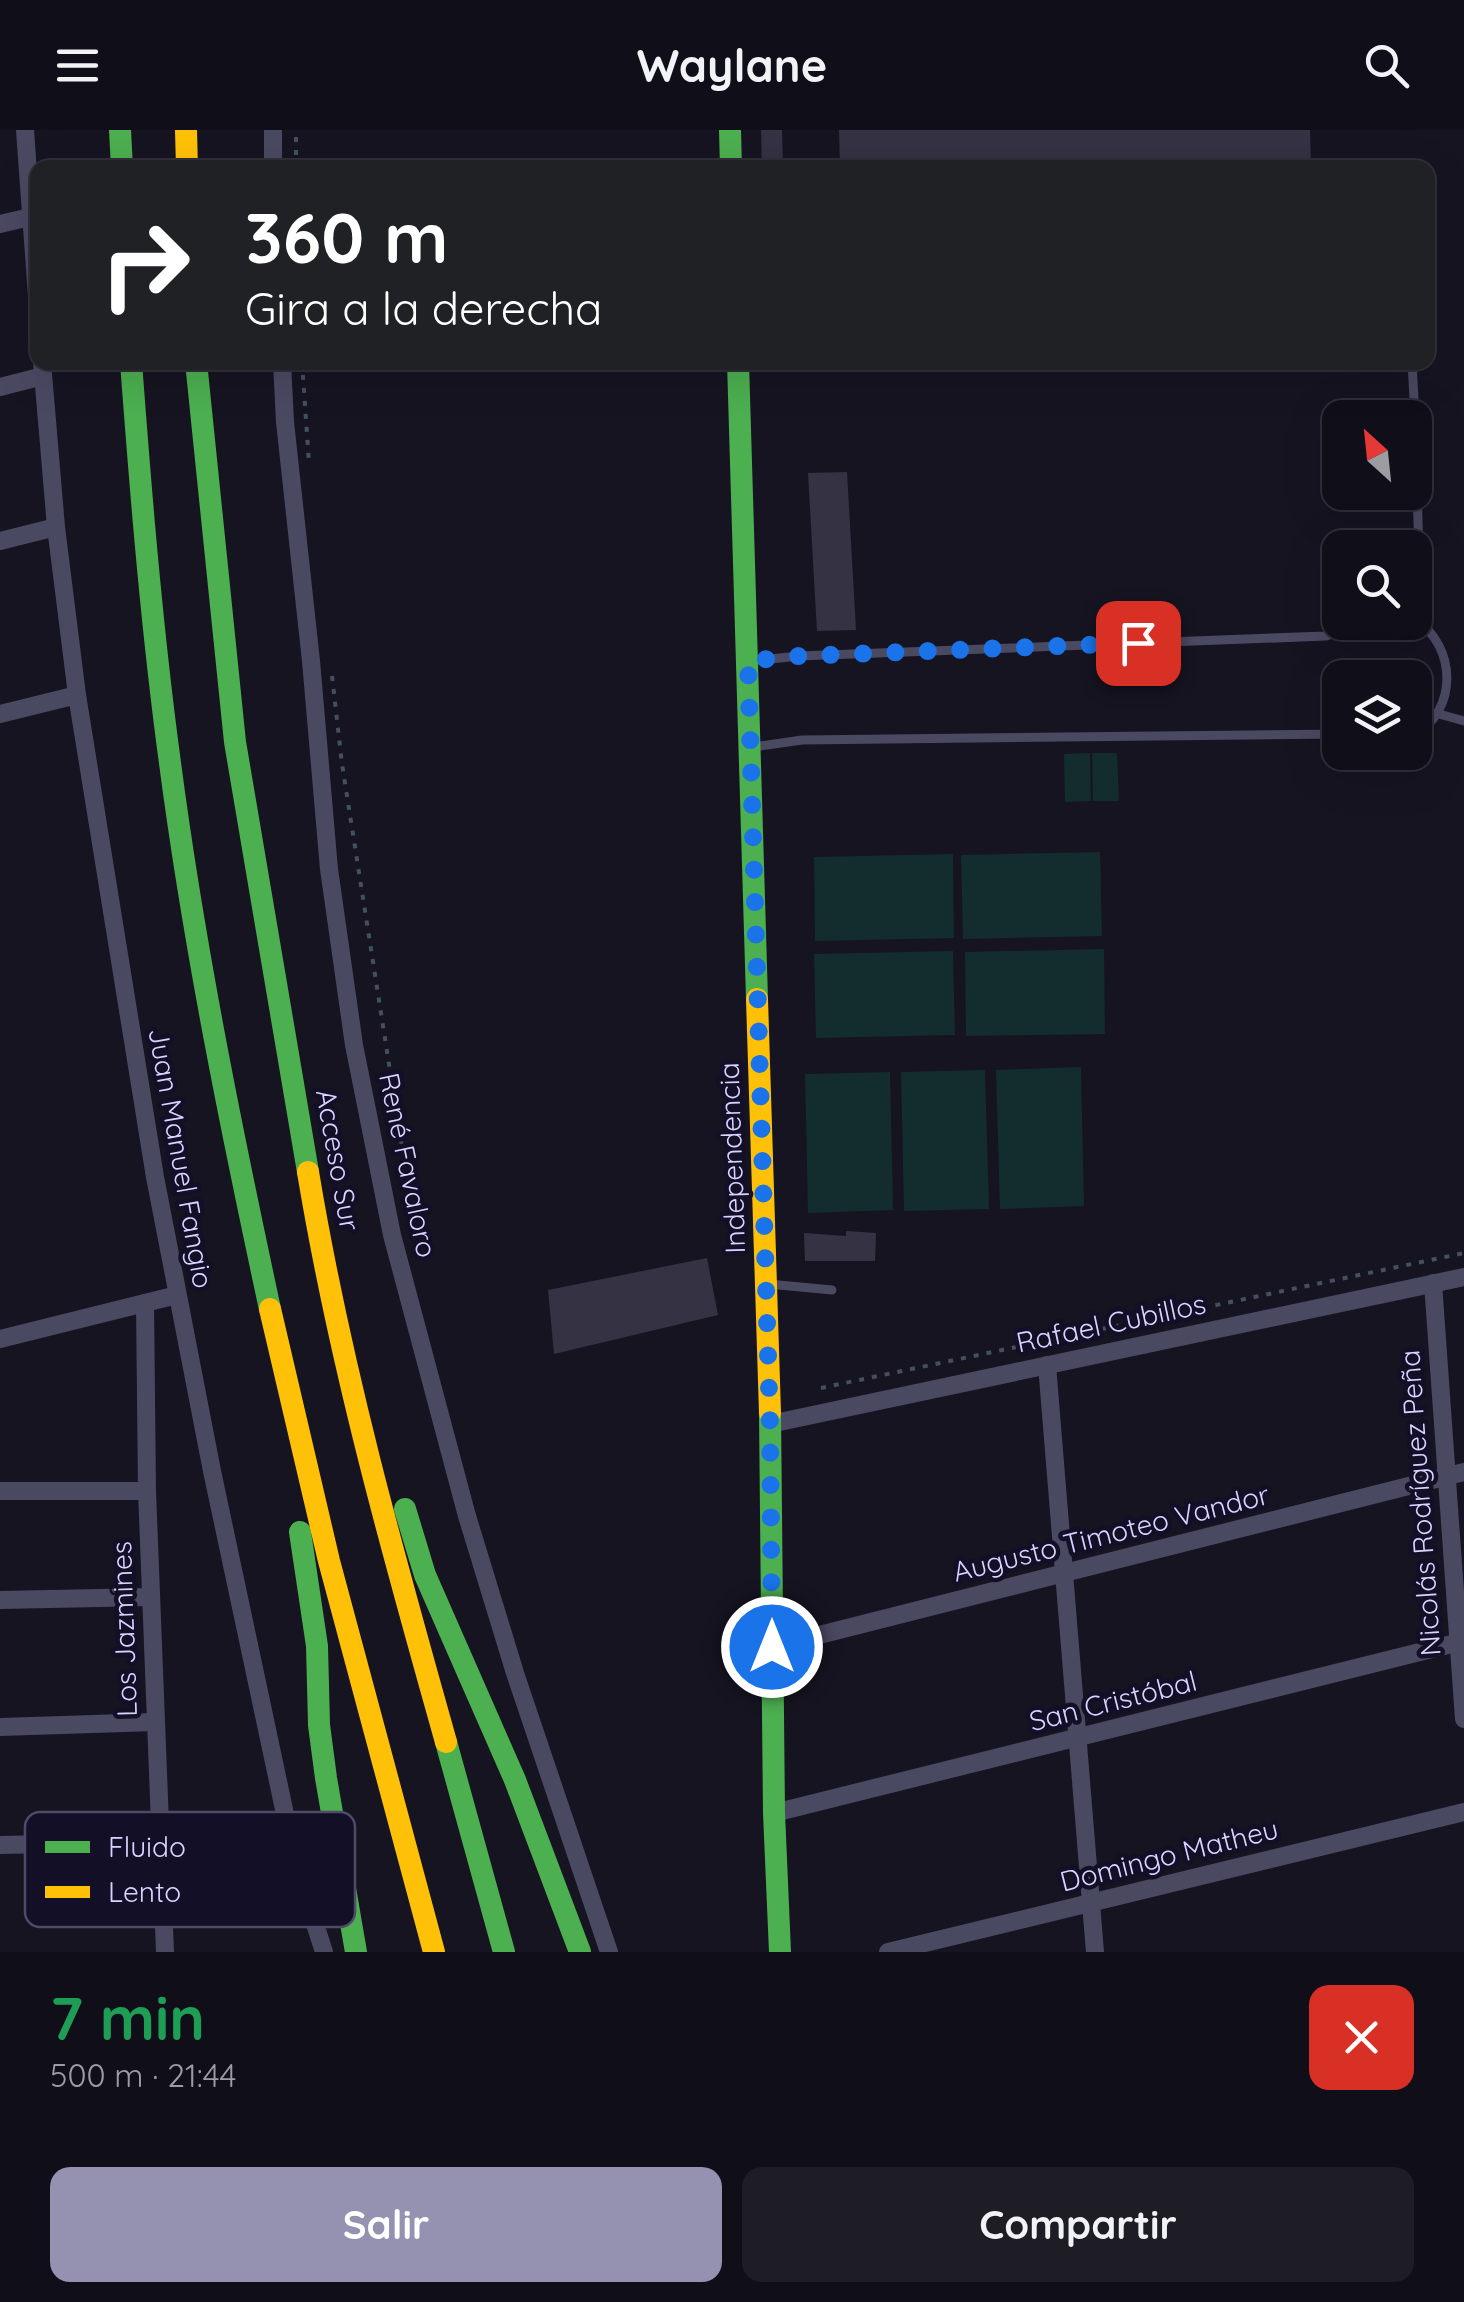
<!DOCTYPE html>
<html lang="es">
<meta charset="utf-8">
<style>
:root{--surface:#100f19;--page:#1e1d26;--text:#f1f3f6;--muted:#9c9ca2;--line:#302f38;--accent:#9591b1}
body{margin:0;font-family:Quicksand,sans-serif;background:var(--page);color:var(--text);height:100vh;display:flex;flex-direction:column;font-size:38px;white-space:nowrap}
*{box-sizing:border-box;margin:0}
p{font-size:32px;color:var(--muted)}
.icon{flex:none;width:55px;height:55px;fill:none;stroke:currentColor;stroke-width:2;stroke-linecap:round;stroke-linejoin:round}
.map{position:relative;height:1822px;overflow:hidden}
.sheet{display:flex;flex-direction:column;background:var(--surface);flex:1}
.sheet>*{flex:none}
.banner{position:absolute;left:30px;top:30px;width:1405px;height:210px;border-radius:20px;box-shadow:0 10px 40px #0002,0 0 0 2px var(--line);background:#202124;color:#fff;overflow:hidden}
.needle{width:65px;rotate:333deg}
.fabs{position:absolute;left:1322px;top:270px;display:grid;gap:20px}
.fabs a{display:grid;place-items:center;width:110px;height:110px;border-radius:20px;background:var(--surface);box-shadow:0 10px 40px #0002,0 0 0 2px var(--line);font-size:50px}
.pin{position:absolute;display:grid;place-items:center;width:85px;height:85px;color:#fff;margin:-42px;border-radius:20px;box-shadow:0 5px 15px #0006}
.me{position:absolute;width:110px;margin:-55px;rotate:0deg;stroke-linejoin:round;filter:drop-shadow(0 0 8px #0008)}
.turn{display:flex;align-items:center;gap:35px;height:210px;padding:0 50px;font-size:45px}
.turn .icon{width:130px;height:130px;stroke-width:2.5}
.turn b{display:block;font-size:70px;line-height:85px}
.round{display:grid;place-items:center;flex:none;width:105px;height:105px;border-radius:20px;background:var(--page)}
.summary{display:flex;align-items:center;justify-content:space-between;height:170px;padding:0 50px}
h1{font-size:60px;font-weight:800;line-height:75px;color:#1e9e55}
.primary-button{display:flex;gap:20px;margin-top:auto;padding:20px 50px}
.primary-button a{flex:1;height:115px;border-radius:20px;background:var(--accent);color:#fff;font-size:40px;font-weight:800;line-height:115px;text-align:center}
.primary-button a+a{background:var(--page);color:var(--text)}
header{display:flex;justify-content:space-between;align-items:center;height:130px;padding:0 50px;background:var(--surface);font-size:45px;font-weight:800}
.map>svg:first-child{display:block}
.green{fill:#132c2d}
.building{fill:#343243}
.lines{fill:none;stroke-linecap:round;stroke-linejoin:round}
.path{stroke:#44505f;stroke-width:4;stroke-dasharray:5 8;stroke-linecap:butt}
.lane{stroke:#4a4962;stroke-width:9}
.street{stroke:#4a4962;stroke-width:18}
.fast{stroke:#4caf50;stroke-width:22}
.slow{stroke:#ffc107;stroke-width:22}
.route{stroke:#1a73e8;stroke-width:18;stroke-dasharray:0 32.4}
.labels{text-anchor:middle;stroke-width:9;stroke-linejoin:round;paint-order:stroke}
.street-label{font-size:28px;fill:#d9d4ff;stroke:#130f26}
.key{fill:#130f26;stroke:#4e4a67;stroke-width:2.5}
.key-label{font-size:28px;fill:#d9d4ff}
</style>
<header><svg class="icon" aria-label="menu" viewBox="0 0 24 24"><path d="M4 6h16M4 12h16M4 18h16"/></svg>Waylane<svg class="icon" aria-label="search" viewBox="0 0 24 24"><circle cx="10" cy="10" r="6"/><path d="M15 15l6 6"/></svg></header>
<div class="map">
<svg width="1464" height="1822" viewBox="0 0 1464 1822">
<rect width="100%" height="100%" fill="#161421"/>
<g class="green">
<path d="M1090,623l1,48 -26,1 -1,-48z"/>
<path d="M1092,623h25l2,48h-26z"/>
<path d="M1100,722l2,84 -139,3 -2,-84z"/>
<path d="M953,724l1,84 -139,3 -1,-84z"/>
<path d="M1104,819l1,85 -139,2 -1,-84z"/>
<path d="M953,821l2,84 -139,3 -2,-84z"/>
<path d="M1081,937l3,139 -84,3 -4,-139z"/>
<path d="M985,940l4,139 -85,2 -3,-139z"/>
<path d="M890,942l3,138 -85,3 -3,-139z"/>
</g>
<g class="building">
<path d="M761,0h21l1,38h-21z"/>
<path d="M839,0h471l1,38h-471z"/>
<path d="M847,342l9,158 -39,1 -9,-158z"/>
<path d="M846,1101l30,2 -1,28h-70l-1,-28 42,3z"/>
<path d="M707,1128l11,57 -164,39 -6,-64z"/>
</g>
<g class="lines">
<g class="path">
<path d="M296,38v-38"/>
<path d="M302,232l7,101"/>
<path d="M332,546l10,88 62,396"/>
<path d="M821,1258l643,-135"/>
</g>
<g class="lane">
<path d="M1412,232l3,56"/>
<path d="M1415,293l5,163 -5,29"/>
<path d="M1415,489c42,28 43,90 0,116"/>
<path d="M751,531l48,-5 527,-20 46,-14"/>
<path d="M1439,584l25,7"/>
<path d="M753,617l49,-7 538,-6"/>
<path d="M768,1154l64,6"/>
</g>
<g class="street">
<path d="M25,0l13,180"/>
<path d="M273,0v38"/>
<path d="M0,94l30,-7"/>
<path d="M42,232l14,165 21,168 78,482 57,294 73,343 16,66 23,72"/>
<path d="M282,232l3,60 26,239 18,208 25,176 38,190 75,281 48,157 94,279"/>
<path d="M0,257l43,-11"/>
<path d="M0,411l56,-14"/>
<path d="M0,584l77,-19"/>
<path d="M1433,1153l31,436"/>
<path d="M145,1173l2,188 18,461"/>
<path d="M0,1209l177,-44"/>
<path d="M1047,1235l48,587"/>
<path d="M770,1294l694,-147"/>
<path d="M0,1361h147"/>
<path d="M0,1470l150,-3"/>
<path d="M772,1517l692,-175"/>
<path d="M0,1597l155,-5"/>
<path d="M774,1683l690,-172"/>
<path d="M0,1715l160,-3"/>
<path d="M888,1822l576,-140"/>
</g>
<g class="fast">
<path d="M120,0l2,38"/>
<path d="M730,0l1,38"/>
<path d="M131,232c10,134 21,268 39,401 24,183 61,365 100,546"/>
<path d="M196,232l39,380 73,430"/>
<path d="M738,232l19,637"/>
<path d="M770,1283l4,400 6,139"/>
<path d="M405,1379l20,66 90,205 65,172"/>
<path d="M300,1402l17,114 2,79 7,53 30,174"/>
<path d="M446,1612l58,210"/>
</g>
<g class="slow">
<path d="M186,0l1,38"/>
<path d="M757,869l13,414"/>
<path d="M308,1042c32,193 85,382 138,570"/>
<path d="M270,1179l59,252 105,391"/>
</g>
</g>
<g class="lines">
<path class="route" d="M772,1517l-2,-223 -22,-763 51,-5 339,-13"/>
</g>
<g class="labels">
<g class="street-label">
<text transform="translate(181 1028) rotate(80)" y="10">Juan Manuel Fangio</text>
<text transform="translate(732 1028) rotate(-92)" y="10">Independencia</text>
<text transform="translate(338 1030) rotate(80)" y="10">Acceso Sur</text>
<text transform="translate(408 1035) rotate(78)" y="10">René Favaloro</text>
<text transform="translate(1111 1193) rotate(-12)" y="10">Rafael Cubillos</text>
<text transform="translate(1420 1373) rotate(-94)" y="10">Nicolás Rodríguez Peña</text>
<text transform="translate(1111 1403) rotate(-14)" y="10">Augusto Timoteo Vandor</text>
<text transform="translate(124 1499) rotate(-92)" y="10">Los Jazmines</text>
<text transform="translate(1113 1571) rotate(-14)" y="10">San Cristóbal</text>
<text transform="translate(1169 1725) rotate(-14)" y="10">Domingo Matheu</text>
</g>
</g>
<rect x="25" y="1682" width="330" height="115" rx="15" class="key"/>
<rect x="45" y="1711" width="45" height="12" fill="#4caf50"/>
<rect x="45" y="1756" width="45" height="12" fill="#ffc107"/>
<g class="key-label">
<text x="108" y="1727">Fluido</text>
<text x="108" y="1772">Lento</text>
</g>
</svg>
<div class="fabs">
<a><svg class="needle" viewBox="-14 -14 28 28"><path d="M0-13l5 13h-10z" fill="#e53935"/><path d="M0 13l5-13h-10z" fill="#9c9ca2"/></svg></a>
<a><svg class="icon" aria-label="search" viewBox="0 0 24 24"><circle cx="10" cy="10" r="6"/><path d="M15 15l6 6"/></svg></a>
<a><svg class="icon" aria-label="layers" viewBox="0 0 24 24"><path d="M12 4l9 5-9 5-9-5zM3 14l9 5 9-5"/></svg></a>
</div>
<div class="pin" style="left:1138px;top:513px;background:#d93025"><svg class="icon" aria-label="arrive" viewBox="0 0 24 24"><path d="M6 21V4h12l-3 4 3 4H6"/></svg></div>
<svg class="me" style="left:772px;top:1517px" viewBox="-20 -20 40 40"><circle r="17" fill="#1a73e8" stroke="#fff" stroke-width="3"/><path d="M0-11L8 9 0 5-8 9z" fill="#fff"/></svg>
<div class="banner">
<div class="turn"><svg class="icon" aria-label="right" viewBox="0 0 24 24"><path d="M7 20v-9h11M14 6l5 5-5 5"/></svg><div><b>360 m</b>Gira a la derecha</div></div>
</div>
</div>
<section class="sheet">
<div class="summary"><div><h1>7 min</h1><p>500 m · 21:44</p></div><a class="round" style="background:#d93025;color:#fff"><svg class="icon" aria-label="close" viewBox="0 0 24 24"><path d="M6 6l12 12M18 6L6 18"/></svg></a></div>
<div class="primary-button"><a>Salir</a><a>Compartir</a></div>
</section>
